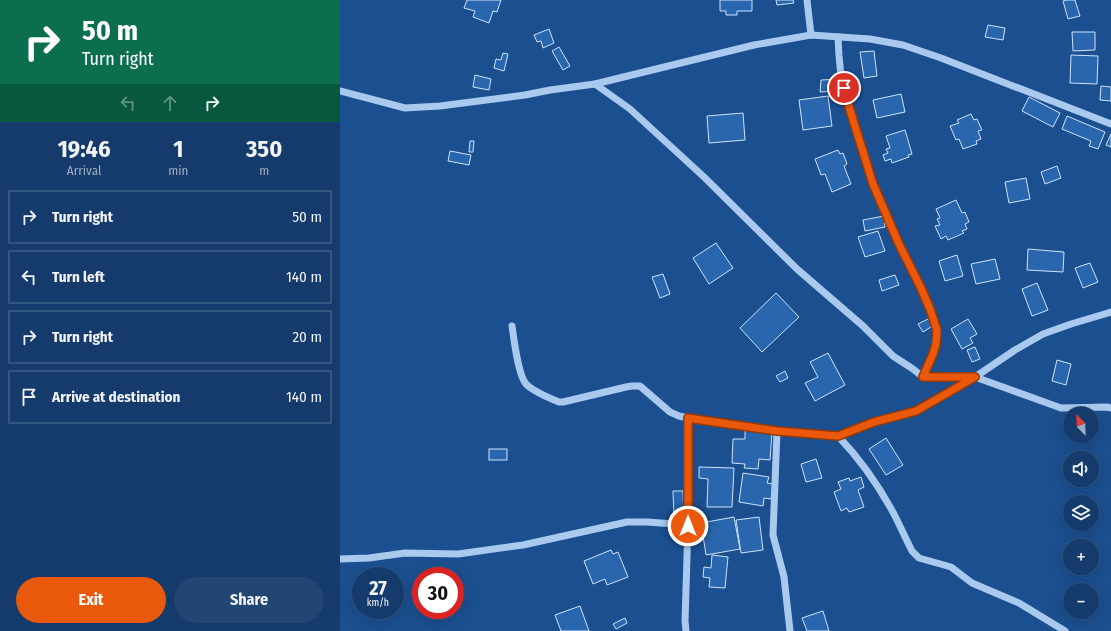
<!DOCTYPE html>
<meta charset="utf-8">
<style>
:root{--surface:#143b6b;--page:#214673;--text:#f1f3f6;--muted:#9dadc1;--line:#33557e;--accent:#ea580c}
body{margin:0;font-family:"Fira Sans Condensed",sans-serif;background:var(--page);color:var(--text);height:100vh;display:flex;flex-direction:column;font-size:15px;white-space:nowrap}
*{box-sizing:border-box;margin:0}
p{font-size:13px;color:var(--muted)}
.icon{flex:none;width:22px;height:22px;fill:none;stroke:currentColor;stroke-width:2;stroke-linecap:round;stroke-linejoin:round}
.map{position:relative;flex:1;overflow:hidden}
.details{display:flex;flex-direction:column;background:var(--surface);width:340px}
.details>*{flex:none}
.guide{background:#0b6e4f;color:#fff;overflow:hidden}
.needle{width:26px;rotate:337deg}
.controls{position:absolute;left:723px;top:407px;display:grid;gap:8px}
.controls a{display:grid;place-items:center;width:36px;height:36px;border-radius:50%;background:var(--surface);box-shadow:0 4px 16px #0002,0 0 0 1px var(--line);font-size:20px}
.speed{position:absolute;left:12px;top:567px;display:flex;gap:8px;font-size:20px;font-weight:700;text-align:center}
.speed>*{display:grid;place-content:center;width:52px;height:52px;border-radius:50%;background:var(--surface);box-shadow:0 4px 16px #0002,0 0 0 1px var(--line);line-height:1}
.speed small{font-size:10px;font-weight:400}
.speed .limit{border:6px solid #d22;background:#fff;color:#111}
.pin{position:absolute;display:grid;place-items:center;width:34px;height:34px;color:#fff;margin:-17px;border:2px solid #fff;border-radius:50%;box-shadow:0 1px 4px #0007}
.me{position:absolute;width:44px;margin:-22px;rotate:0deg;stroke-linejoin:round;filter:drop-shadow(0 0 3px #0008)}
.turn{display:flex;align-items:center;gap:14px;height:84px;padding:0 16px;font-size:18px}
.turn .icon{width:52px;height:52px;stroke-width:2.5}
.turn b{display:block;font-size:28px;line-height:34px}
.lanes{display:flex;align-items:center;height:38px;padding:0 16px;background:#0003;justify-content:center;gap:20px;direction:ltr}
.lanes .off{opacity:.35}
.eta{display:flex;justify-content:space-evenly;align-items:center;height:68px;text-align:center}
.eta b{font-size:24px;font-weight:700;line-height:28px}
.cta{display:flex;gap:8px;margin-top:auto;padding:8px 16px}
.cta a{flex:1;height:46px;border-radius:24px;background:var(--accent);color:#fff;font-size:16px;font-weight:700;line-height:46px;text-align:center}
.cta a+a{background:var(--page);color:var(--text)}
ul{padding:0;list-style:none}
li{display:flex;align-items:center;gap:12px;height:54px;margin:0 8px 6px;padding:0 8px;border:2px solid var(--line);border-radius:0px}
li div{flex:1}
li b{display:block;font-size:15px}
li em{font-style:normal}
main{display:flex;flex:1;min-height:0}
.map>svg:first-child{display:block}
.building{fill:#2a66ad;stroke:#cfe3fa}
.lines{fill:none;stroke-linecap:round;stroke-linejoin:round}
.minor{stroke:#a9c9ee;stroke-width:7}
.route-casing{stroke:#983908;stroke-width:10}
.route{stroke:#ea580c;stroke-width:7}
</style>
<main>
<section class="details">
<div class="guide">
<div class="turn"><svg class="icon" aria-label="right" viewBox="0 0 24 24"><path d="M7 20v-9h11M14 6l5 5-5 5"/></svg><div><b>50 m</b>Turn right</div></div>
<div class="lanes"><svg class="icon off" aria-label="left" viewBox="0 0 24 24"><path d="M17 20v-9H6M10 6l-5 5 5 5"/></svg><svg class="icon off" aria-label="ahead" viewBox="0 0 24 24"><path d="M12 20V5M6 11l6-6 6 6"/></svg><svg class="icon" aria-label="right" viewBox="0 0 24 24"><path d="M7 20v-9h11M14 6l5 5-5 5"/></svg></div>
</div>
<div class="eta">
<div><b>19:46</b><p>Arrival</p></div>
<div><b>1</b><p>min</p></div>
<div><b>350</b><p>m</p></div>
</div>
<ul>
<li><svg class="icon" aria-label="right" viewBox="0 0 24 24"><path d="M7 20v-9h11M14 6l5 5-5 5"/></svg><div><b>Turn right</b></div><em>50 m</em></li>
<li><svg class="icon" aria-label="left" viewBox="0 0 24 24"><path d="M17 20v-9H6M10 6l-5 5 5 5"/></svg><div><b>Turn left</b></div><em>140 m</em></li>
<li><svg class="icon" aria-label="right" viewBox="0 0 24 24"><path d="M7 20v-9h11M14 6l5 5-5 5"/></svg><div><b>Turn right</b></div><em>20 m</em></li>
<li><svg class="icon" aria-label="arrive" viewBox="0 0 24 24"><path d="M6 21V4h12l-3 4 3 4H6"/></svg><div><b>Arrive at destination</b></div><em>140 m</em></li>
</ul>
<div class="cta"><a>Exit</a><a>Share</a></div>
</section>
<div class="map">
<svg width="771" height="631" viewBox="0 0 771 631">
<rect width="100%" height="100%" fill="#1b4f8f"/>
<g class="building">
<path d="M127,0h34l-4,12 -4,-1 -4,12 -16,-6 2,-6 -11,-3z"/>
<path d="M380,0h32v11h-15v4h-11v-4h-6z"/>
<path d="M436,0h17l1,3 -17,2z"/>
<path d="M727,0h8l5,16 -12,3 -5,-18z"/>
<path d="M648,25l17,3 -2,12 -18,-3z"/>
<path d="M209,29l5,14 -11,5 -2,-7 -4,1 -3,-7z"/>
<path d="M732,32h23v18l-22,1z"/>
<path d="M219,47l11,19 -7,4 -11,-19z"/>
<path d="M534,51l3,25 -13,2 -4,-26z"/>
<path d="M163,53l5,1 -4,17 -10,-3 2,-9 5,1z"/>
<path d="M731,55l27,1 -1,28 -27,-1z"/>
<path d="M135,75l16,4 -2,11 -16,-3z"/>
<path d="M500,79v12l-20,1 1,-12z"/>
<path d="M761,86l10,1v14l-11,-1z"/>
<path d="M561,94l4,18 -28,6 -4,-18z"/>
<path d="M488,96l4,30 -29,4 -4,-30z"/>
<path d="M689,97l31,16 -7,14 -31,-16z"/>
<path d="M403,113l2,27 -36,3 -2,-27z"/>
<path d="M631,114l3,6 3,-1 5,11 -4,1 3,8 -5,2 1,3 -14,5 -4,-10 -3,1 -6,-14 9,-3 -2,-3z"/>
<path d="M727,116l38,16 -7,17 -9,-3 2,-5 -29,-12z"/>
<path d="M565,130l7,24 -4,1 1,2 -17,6 -1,-4 -6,2 -2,-6 5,-2 -2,-4 4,-1 -4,-12z"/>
<path d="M771,134v13l-5,-2z"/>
<path d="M130,141h4l-1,11h-4z"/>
<path d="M498,150l2,4 3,-1 4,11 -3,2 7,18 -19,8 -7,-18 -4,1 -6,-16z"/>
<path d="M110,151l21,4 -2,10 -21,-4z"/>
<path d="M717,166l4,12 -16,6 -4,-12z"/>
<path d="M686,178l4,21 -21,4 -4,-21z"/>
<path d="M616,200l6,13 3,-1 4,10 -4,2 2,5 -5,2 2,2 -16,7 -2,-4 -5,3 -6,-13 5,-1 -3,-6 3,-1 -4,-9z"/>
<path d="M544,216l1,11 -20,4 -2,-11z"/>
<path d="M538,231l7,20 -20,6 -7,-20z"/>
<path d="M376,243l17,25 -24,16 -16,-26z"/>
<path d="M688,249l36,3 -1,20 -36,-2z"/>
<path d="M617,255l6,21 -18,5 -6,-20z"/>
<path d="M655,259l5,20 -24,5 -5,-20z"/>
<path d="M750,263l8,19 -15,6 -8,-20z"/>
<path d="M323,274l7,20 -10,4 -8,-21z"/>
<path d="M555,275l4,10 -17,6 -3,-11z"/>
<path d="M697,283l11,27 -16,6 -10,-27z"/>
<path d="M436,293l23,24 -37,35 -22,-24z"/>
<path d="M590,318l4,7 -11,7 -5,-8z"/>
<path d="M628,319l9,15 -7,4 3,5 -11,6 -11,-20z"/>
<path d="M635,347l5,12 -8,3 -5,-12z"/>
<path d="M488,353l17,32 -30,16 -10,-18 13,-6 -8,-15z"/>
<path d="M717,360l14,4 -5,21 -14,-4z"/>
<path d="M445,371l3,7 -8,4 -4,-6z"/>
<path d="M405,430l27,2 -2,28 -11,-1 -1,10 -14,-1 1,-4 -13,-1 1,-24h12z"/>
<path d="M546,438l17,27 -17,10 -17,-26z"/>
<rect x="149" y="449" width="18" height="11"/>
<path d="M476,459l6,19 -16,4 -5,-18z"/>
<path d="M359,467l35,1 -2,39h-25l1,-28 -9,-1z"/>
<path d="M403,473l26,4 -2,6 6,1 -2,15 -7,-1 -1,8 -24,-4z"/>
<path d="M521,477l3,10 -6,3 6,17 -15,5 -2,-4 -6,3 -7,-19 7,-3 -3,-7 11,-4 1,3z"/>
<path d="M333,491h10l1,29h-10z"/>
<path d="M394,517l6,32 -34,6 -5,-32z"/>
<path d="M419,517l4,33 -22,3 -5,-33z"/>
<path d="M271,550l2,4 5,-2 10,25 -21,8 -2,-6 -12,5 -9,-23z"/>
<path d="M372,555l16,2 -3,31 -16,-1 1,-9 -7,-1 1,-10 7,1z"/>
<path d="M240,606l9,25h-28l-6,-16z"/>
<path d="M483,611l6,20h-22l-5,-13z"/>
<path d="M285,618l2,5 -11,6 -3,-5z"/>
</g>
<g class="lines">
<g class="minor">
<path d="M467,0l4,35"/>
<path d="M498,37l1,19 2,20 9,34 23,74 26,60 22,44 9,21 7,21 -1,14 -3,10 -10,23"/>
<path d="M255,84l159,-39 57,-10 59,4 33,6 38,13 170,66"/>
<path d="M0,91l65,17 35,-2 85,-11 25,-5 45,-6 35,25 74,68 93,92 66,57 30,30 20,13 10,8h52l86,31 46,-1 4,1"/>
<path d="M172,326c2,13 6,49 14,58 7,7 23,14 33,18h4l63,-15 6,-1h8l30,26 9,4 9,2 89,13 61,5 36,-14 42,-11 59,-34 40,-27 28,-16 28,-10 40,-12"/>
<path d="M437,431l-4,104 11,42 6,54"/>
<path d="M498,436c21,22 42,52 56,78 6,12 12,25 18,37l7,7 32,9 21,16 47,20 46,28"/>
<path d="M0,559l29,-1 36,-5 53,1 65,-9 104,-23h20l41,3"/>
<path d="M346,631l-1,-10 3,-96v-107"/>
</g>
</g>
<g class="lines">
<defs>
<path id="route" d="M348,526v-108l89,13 61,5 36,-14 42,-11 59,-34h-52l10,-23 3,-10 1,-14 -7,-21 -9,-21 -22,-44 -26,-60 -23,-74 -6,-22"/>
</defs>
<use href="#route" class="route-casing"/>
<use href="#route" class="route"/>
</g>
</svg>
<div class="controls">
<a><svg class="needle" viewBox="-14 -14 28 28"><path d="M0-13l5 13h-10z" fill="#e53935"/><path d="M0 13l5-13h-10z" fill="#9dadc1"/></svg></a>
<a><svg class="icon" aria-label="sound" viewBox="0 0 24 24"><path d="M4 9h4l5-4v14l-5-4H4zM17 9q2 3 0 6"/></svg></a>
<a><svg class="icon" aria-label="layers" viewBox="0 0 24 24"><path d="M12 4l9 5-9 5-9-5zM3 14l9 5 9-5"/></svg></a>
<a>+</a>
<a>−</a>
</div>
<div class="speed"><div>27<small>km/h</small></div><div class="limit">30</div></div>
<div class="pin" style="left:504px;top:88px;background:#d93025"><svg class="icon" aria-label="arrive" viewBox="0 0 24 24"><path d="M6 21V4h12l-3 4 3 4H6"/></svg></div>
<svg class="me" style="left:348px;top:526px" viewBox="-20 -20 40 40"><circle r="17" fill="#ea580c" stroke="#fff" stroke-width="3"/><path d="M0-11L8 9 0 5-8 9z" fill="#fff"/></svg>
</div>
</main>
